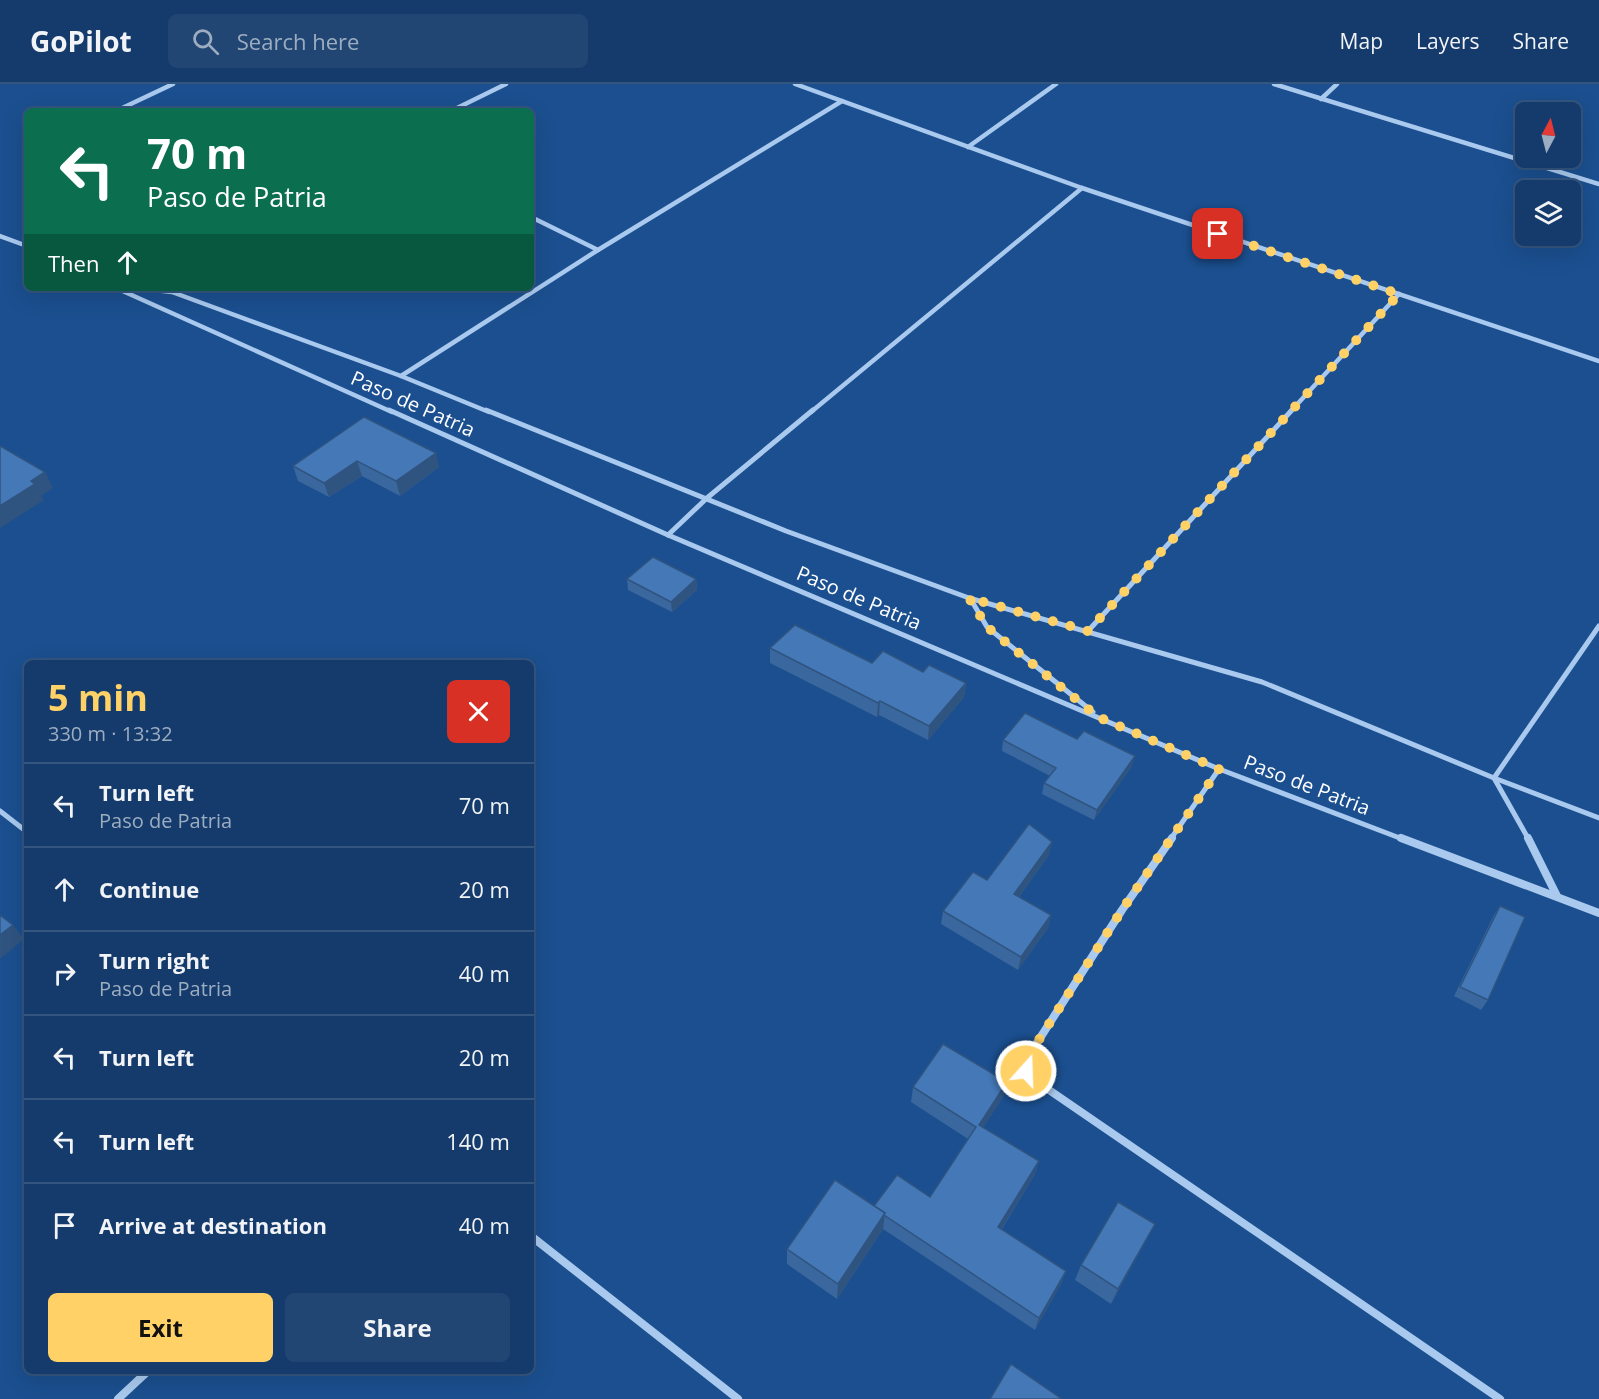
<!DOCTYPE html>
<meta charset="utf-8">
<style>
:root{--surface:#143b6b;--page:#214673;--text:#f1f3f6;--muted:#9dadc1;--line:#33557e;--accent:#ffd166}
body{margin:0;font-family:"Open Sans",sans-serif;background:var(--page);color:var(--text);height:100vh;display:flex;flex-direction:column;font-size:22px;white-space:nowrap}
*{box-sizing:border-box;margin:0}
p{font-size:20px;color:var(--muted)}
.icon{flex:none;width:33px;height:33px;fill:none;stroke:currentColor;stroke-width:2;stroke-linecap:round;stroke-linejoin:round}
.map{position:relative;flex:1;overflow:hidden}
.drawer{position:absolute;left:24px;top:576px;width:510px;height:714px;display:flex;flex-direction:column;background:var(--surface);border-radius:9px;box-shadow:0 6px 24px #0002,0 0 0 2px var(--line)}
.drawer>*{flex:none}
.hud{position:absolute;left:24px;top:24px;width:510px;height:183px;border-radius:9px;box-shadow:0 6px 24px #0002,0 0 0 2px var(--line);background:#0b6e4f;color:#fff;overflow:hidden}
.needle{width:39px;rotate:7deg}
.fabs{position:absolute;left:1515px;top:18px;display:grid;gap:12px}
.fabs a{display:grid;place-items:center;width:66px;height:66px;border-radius:9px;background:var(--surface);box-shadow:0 6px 24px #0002,0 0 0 2px var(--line);font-size:30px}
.pin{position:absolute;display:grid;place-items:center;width:51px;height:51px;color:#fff;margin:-26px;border-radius:12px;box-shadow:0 3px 9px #0006}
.me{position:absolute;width:66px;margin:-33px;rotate:20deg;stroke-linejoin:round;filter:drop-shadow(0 0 4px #0008)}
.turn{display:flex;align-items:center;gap:21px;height:126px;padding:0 24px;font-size:27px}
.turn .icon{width:78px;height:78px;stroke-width:2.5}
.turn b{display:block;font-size:42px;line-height:51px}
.then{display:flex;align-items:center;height:57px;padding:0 24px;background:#0003;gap:12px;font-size:22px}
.round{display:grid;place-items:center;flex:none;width:63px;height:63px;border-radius:9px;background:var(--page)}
.overview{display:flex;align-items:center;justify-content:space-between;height:102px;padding:0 24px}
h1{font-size:36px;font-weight:700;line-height:45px;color:var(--accent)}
.button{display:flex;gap:12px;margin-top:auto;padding:12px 24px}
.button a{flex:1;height:69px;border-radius:9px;background:var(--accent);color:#111;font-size:24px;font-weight:700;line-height:69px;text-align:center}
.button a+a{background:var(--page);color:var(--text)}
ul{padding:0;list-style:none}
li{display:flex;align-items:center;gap:18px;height:84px;padding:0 24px;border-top:2px solid var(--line)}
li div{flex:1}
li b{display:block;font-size:22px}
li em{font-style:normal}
header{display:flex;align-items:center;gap:36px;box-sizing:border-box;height:84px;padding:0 30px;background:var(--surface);border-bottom:2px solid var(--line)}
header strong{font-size:28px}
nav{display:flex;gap:33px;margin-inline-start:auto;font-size:21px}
.search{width:420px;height:54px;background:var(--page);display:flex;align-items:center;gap:15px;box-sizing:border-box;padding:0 21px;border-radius:9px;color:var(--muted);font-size:22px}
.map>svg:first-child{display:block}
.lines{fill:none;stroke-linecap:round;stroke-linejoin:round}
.street-far2{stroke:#a9c9ee;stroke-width:4.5}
.street-far1{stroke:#a9c9ee;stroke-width:5}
.street{stroke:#a9c9ee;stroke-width:8}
.wall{fill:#3a679d}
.shaded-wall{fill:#305480}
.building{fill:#4478b7;stroke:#305480;stroke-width:1.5}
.route{stroke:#ffd166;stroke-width:10;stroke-dasharray:0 18}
.labels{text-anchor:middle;stroke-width:6;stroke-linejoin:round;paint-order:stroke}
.street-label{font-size:20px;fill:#fff;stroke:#1b4f8f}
</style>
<header>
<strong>GoPilot</strong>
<div class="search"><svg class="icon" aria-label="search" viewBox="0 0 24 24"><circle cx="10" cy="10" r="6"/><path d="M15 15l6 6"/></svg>Search here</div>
<nav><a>Map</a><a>Layers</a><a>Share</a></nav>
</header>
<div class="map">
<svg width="1599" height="1315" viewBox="0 0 1599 1315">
<rect width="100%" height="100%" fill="#1b4f8f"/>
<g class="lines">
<g class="street-far2">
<path d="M795,0l287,104 517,173"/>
<path d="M1274,0l325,100"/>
<path d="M1321,15l16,-15"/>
<path d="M116,27l57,-27"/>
<path d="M451,27l55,-27"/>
<path d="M968,63l88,-63"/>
<path d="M531,133l67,33"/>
<path d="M0,152l27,10"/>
<path d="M116,204l276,124"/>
<path d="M136,204l36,4 229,84 88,36"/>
<path d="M401,292l197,-126 244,-149"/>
<path d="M811,328l271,-224"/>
<path d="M1290,328l109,-118"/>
</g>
<g class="street-far1">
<path d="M389,326l279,125 551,234 186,71"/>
<path d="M486,326l300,121 183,67 293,84 232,96 105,40"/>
<path d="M668,451l39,-37 106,-88"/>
<path d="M970,514l17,29 106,85"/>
<path d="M1088,547l204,-221"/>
<path d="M0,727l27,21"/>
<path d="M1170,756l49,-71"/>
<path d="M1529,756l-35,-62 105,-152"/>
</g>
<g class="street">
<path d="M1172,754l-50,72 -96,150v11l7,8 467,320"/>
<path d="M1401,754l198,75"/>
<path d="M1528,754l29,58"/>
<path d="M531,1152l207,163"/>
<path d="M118,1315l30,-28"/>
</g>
</g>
<g class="wall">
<path d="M364,333l75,50 -39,29 -38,-20 -33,21 -31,-16 -5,-15z"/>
<path d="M627,495h69l1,11 -25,22 -44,-22z"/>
<path d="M770,564l153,24 43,11 -2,14 -36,43 -49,-25 -2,2 -107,-54z"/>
<path d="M1003,656l129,26 -38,54 -52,-26 2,-11 6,-7 -48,-25z"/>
<path d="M1049,771l-30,42 32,18 -3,13 -30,42 -77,-46 2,-13 44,-31z"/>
<path d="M1500,822l-12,94 -7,10 -27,-14 40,-81z"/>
<path d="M1007,998l-4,15 -20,30 56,34 -5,15 -32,53 64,42 -5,13 -26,46 -152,-101 -46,70 -50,-35v-15l87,-43 56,-9 38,-58 -57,-37 2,-15z"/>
<path d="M1147,1155l-36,65 -36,-24 6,-15z"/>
</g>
<g class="shaded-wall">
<path d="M436,369l3,14 -39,29 -4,-15z"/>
<path d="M357,377l5,15 -33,21 -5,-14z"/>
<path d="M45,388l8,16 -12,8 3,4 -44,28v-22l31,-25z"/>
<path d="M696,495l1,11 -25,22 -1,-10z"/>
<path d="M966,599l-2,14 -36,43 1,-14z"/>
<path d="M880,617l-1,14 -2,2 1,-14z"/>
<path d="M1135,672l-3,10 -38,54 3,-10z"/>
<path d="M1052,758l-3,13 -38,53 3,-14z"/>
<path d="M1051,831l-3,13 -30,42 3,-13z"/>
<path d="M13,841l11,14 -24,20v-24z"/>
<path d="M1007,998l-4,15 -28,43 4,-15z"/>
<path d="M1039,1077l-5,15 -40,65 4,-14z"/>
<path d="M885,1129l-2,16 -46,70 1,-15z"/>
<path d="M1155,1140l-8,15 -36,65 7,-15z"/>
<path d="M1066,1187l-5,13 -26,46 4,-12z"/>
</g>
<g class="building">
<path d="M364,333l72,36 -40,28 -39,-20 -33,22 -31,-17z"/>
<path d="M0,362l45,26 -14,9 4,3 -35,22z"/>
<path d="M653,473l43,22 -25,23 -44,-23z"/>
<path d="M795,541l77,38 11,-12 40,21 6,-7 37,18 -37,43 -49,-25 -2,2 -108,-55z"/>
<path d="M1025,629l52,26 7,-8 51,25 -38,54 -53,-27 12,-15 -53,-28z"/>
<path d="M1029,740l23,18 -38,52 37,21 -30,42 -78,-46 30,-39 14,8z"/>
<path d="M1500,822l25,11 -37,83 -28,-13z"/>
<path d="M0,831l13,10 -13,10z"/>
<path d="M943,960l64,38 -28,43 60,36 -41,66 68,44 -27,47 -155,-103 1,-2 -11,-7 23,-31 33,22 46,-70 -63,-40z"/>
<path d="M835,1096l50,33 -47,71 -51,-35z"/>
<path d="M1118,1118l37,22 -37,65 -37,-24z"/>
<path d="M1011,1280l51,35h-72z"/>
</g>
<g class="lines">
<path class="route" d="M1026,987v-11l96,-150 97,-141 -121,-52 -111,-90 -18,-29 119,33 311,-337 -181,-60"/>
</g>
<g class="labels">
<g class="street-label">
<text transform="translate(413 320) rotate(24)" y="7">Paso de Patria</text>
<text transform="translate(859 514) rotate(23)" y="7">Paso de Patria</text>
<text transform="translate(1307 701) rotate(21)" y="7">Paso de Patria</text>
</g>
</g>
</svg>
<div class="fabs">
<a><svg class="needle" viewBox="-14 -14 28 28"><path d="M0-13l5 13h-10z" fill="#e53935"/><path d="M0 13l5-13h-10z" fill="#9dadc1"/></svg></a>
<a><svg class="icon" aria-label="layers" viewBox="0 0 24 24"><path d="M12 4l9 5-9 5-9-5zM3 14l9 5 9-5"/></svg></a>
</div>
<div class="pin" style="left:1218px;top:150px;background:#d93025"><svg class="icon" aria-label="arrive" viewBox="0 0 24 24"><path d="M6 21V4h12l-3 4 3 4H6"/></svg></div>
<svg class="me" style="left:1026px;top:987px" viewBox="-20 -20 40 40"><circle r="17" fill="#ffd166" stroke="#fff" stroke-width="3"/><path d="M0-11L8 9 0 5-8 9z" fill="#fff"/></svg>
<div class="hud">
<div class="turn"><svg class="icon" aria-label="left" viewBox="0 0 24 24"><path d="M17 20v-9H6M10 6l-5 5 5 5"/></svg><div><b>70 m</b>Paso de Patria</div></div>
<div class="then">Then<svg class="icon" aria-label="ahead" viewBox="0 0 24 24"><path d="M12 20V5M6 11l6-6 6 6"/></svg></div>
</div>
<section class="drawer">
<div class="overview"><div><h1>5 min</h1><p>330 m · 13:32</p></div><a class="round" style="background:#d93025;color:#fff"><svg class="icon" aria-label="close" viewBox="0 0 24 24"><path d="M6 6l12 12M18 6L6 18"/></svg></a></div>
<ul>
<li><svg class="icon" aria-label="left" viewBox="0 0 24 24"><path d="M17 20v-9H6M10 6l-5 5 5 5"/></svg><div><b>Turn left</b><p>Paso de Patria</p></div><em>70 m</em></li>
<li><svg class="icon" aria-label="ahead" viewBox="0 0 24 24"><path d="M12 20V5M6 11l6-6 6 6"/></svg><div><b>Continue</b></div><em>20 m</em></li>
<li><svg class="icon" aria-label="right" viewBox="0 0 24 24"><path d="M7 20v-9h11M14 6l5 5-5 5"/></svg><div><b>Turn right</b><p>Paso de Patria</p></div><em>40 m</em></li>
<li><svg class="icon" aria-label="left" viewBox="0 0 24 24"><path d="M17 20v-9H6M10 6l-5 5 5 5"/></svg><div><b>Turn left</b></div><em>20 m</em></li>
<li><svg class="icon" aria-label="left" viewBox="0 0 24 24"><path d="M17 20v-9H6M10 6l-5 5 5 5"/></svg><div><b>Turn left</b></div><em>140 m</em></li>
<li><svg class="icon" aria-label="arrive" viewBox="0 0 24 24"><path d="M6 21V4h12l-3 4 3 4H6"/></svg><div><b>Arrive at destination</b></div><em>40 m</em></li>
</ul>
<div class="button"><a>Exit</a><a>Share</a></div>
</section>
</div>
